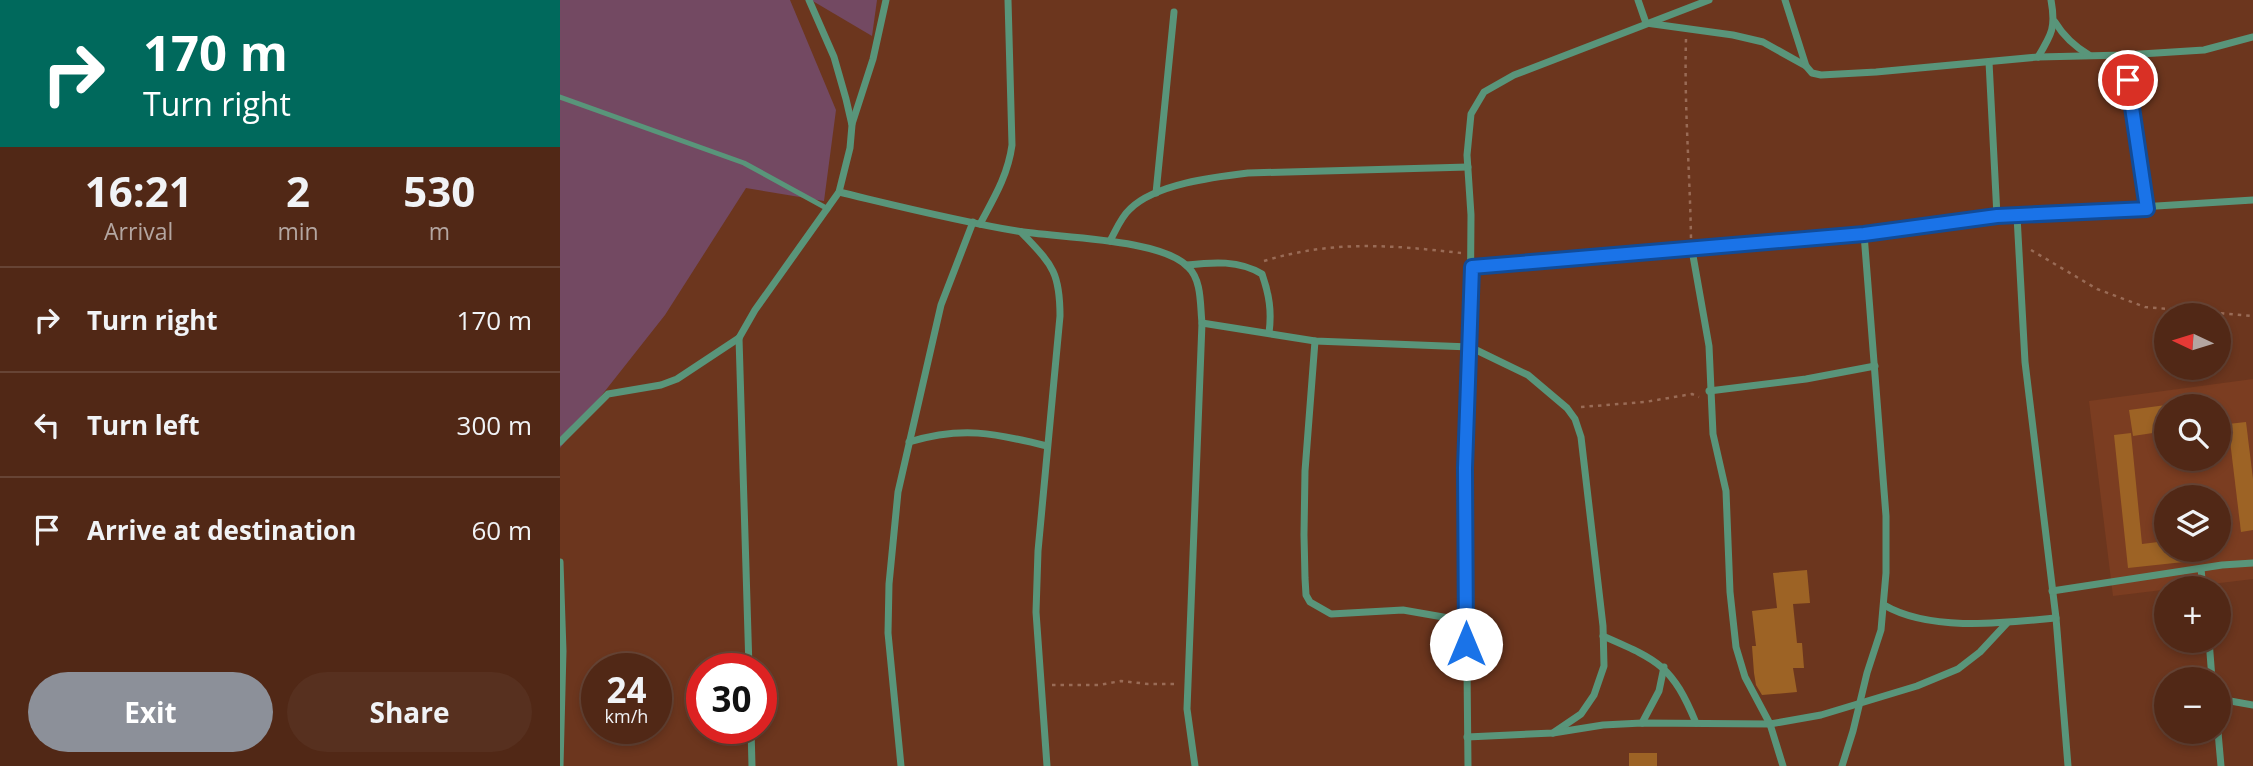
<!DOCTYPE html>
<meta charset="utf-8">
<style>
:root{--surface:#512816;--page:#57301f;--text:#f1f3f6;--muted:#b4a6a1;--line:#674435;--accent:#8c9099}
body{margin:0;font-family:"Open Sans",sans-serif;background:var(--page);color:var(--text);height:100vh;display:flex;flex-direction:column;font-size:26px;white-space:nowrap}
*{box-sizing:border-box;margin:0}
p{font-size:23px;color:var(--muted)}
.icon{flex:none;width:38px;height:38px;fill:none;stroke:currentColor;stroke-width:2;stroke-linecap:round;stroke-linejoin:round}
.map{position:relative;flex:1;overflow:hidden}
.sheet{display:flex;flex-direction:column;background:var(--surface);width:560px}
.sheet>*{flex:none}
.guide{background:#00695c;color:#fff;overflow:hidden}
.needle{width:46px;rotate:274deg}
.fabs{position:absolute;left:1594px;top:303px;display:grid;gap:14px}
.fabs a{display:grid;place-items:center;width:77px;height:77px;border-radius:50%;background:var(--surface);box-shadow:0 4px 10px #0003,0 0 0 2px var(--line);font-size:35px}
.speed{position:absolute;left:21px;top:653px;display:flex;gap:14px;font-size:35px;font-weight:700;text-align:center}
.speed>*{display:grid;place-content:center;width:91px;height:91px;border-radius:50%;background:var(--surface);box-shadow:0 4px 10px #0003,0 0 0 2px var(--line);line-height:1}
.speed small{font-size:18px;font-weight:400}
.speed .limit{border:10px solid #d22;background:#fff;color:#111}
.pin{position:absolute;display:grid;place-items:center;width:60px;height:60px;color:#fff;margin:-30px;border:4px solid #fff;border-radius:50%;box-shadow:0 2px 7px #0007}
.me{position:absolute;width:77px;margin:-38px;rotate:0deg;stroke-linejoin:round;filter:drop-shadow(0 0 5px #0008)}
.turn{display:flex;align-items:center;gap:24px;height:147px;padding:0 28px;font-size:32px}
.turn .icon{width:91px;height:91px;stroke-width:2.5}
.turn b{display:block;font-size:49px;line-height:60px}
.eta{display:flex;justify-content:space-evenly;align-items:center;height:119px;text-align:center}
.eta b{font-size:42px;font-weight:700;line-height:49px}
.button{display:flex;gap:14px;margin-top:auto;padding:14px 28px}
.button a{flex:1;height:80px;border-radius:42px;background:var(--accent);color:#fff;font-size:28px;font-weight:700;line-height:80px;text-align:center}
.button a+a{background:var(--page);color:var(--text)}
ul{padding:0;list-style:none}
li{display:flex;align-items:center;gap:21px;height:105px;padding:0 28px;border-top:2px solid var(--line)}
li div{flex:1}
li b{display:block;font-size:26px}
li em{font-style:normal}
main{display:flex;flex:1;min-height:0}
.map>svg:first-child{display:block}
.built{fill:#7b3d21;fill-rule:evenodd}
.green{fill:#734962}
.building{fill:#9d6325}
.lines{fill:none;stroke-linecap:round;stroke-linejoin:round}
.path{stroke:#996b56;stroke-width:2.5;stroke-dasharray:3.5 5;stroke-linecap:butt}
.lane{stroke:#59957a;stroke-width:5}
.street{stroke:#59957a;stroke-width:7}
.route-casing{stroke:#114b97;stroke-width:18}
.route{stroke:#1a73e8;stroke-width:12}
</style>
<main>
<section class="sheet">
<div class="guide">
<div class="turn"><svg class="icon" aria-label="right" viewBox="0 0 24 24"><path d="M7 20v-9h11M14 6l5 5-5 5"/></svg><div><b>170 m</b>Turn right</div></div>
</div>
<div class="eta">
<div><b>16:21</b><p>Arrival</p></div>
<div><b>2</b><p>min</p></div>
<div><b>530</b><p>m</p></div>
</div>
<ul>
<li><svg class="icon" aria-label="right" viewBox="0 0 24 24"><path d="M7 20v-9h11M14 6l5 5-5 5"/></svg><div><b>Turn right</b></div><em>170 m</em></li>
<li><svg class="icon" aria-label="left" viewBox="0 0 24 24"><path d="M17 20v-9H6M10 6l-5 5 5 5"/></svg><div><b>Turn left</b></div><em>300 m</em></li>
<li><svg class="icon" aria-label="arrive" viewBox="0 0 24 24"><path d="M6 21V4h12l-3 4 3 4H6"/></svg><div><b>Arrive at destination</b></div><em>60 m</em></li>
</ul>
<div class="button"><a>Exit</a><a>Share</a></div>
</section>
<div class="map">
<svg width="1693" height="766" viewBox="0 0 1693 766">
<rect width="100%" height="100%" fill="#6c361e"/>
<path class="built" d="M1693,379v200l-140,17 -24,-195zM1606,406h53v52h-53zM1606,497h53v53h-53z"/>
<g class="green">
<path d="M0,0h230l46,110 -12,91 -78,-13 -81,127 -105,133z"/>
<path d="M251,0h66l-5,36z"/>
</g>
<g class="building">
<path d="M1606,405v26l-33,5 -4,-26z"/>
<path d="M1686,422l7,57v51l-12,2 -13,-108z"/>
<path d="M1571,433l11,111 24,-3v9h26l1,11 -65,7 -14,-133z"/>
<path d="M1247,570l3,33 -17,1 4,39h5l2,25h-11l4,24 -35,3 -6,-10 -2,-12 -2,-27h4l-4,-35 25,-3 -4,-35z"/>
<rect x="1069" y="753" width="28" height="13"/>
</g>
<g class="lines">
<g class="path">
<path d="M1126,39c-2,67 4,133 5,200"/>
<path d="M1471,250l66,39 48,18 108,9"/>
<path d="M704,261c69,-21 126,-16 197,-8"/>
<path d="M1021,407l64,-5 47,-8 7,3"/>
<path d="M492,685h47l22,-4 27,3h30"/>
</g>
<path class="lane" d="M0,97l184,66 84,46"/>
<g class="street">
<path d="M1078,0l8,23 87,12 30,7 43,24"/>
<path d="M1225,0l21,66 6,7 9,2 55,-3 162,-15 87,-2 79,-5 49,-13"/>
<path d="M1495,22c9,15 19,24 34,33"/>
<path d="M1565,55l22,154"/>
<path d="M1478,57c14,-23 18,-30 13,-57"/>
<path d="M1429,62l8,154"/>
<path d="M292,124l21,-65 13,-59"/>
<path d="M279,192c59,14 118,29 178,39 40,7 144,7 171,36 14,13 12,38 14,56l-15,386 8,57"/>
<path d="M596,193l18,-181"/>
<path d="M1457,216l8,146 31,256 12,148"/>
<path d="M420,224c14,-26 28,-49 32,-79l-4,-145"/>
<path d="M461,232c30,32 39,38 39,84l-22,235 -2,61 11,154"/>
<path d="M550,241c6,-11 11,-24 20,-32 25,-25 84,-32 118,-36l220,-6"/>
<path d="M1132,250l17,96 4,88 13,57 4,101 6,55 9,30 25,47 13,42"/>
<path d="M627,265c26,-3 52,-5 75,9 7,20 10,37 7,59"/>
<path d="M912,267l392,-33 133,-18 256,-16"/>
<path d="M642,323l113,18 155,6 58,28 39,33 8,11 6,18 22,189 1,40 -10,29 -13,19 -28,19"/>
<path d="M755,341l-10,130 -1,64 1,43 1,17 4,7 21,12 72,-4 63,11"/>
<path d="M1149,391l97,-12 69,-13"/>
<path d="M0,442l48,-48 53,-9 16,-6 62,-41"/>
<path d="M349,442c53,-16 85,-9 138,4"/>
<path d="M0,562l3,89 -3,115"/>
<path d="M1641,569l2,19"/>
<path d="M1492,591l170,-26 31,-2"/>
<path d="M1324,605c46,27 120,18 172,13"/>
<path d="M1043,636c55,24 69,29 93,87"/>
<path d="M1649,640l3,39"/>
<path d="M189,668l-10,-330 16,-28 84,-118 11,-44 2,-23 -6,-26 -12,-42 -25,-57"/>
<path d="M1659,699l34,6"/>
<path d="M1082,723l17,-32 5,-24"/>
<path d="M191,728l1,38"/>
<path d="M1658,732l3,34"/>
<path d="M907,737l86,-4 50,-8 39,-2 128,1 51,-9 96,-29 41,-17 22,-17 27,-29"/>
<path d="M341,766l-13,-133 1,-49 9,-92 43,-187 32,-83"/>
<path d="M908,766l-3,-298 5,-121 1,-132 -4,-60 4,-41 13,-22 30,-17 195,-75"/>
<path d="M1282,766l11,-35 14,-58 14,-43 5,-57v-57l-22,-282"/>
</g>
</g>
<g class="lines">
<defs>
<path id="route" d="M906,644l-1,-176 7,-201 392,-33 133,-18 150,-7 -19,-129"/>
</defs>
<use href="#route" class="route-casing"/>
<use href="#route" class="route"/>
</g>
</svg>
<div class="fabs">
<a><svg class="needle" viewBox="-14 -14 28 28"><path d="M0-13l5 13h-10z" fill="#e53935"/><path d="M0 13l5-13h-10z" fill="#b4a6a1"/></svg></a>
<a><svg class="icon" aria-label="search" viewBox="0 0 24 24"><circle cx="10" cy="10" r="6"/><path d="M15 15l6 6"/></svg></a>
<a><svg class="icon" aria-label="layers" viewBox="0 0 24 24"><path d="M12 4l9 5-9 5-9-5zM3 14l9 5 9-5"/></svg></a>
<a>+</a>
<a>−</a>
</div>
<div class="speed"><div>24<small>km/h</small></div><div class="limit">30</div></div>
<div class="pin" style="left:1568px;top:80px;background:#d93025"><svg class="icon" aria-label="arrive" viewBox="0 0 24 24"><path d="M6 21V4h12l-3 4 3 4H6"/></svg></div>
<svg class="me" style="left:906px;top:644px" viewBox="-20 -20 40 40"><circle r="19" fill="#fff"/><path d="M0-13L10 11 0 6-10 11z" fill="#1a73e8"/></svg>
</div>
</main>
